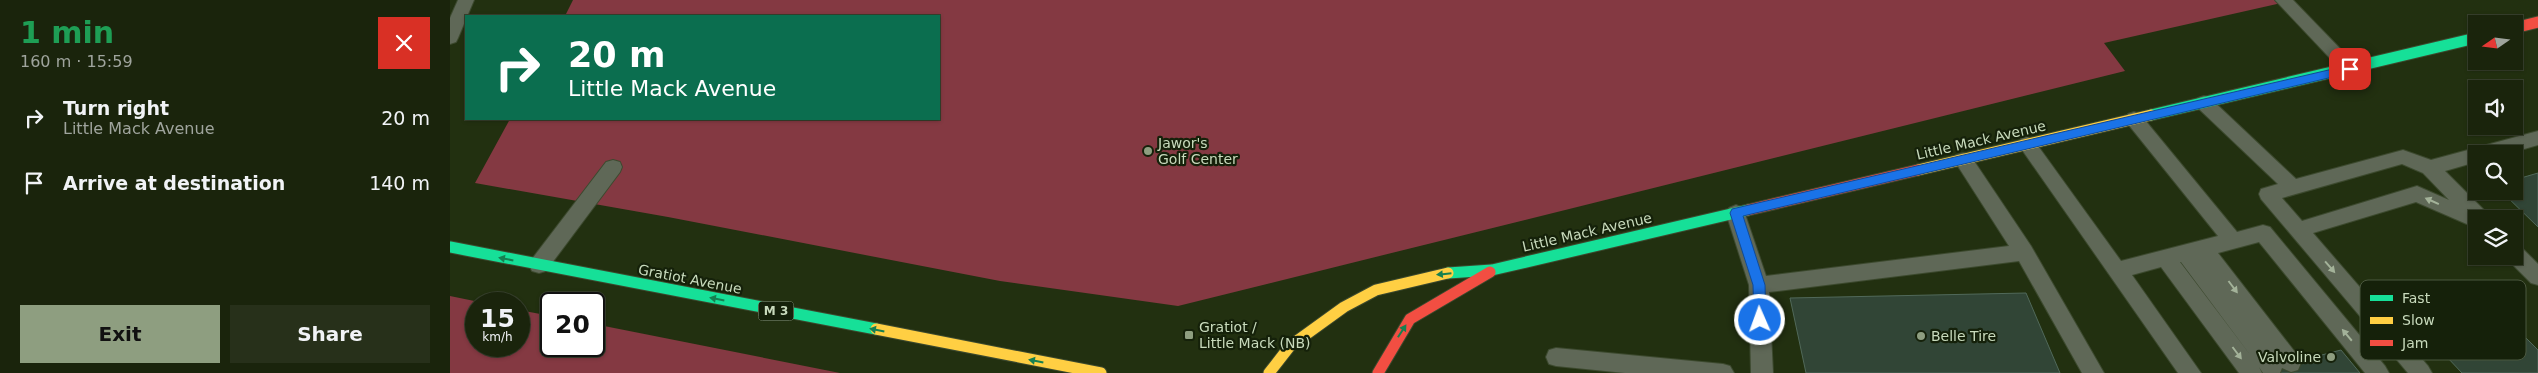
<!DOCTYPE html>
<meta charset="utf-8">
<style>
:root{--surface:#1a240c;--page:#27301a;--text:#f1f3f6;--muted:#9fa49d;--line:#38412d;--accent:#8e9e80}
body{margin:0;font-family:"DejaVu Sans",sans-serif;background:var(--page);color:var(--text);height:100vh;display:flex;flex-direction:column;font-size:19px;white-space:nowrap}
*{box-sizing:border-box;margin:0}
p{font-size:16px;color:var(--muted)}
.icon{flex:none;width:28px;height:28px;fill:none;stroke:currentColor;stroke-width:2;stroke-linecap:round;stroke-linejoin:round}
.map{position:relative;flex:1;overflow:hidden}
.details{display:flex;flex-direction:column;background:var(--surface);width:450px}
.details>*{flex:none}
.banner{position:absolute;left:15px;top:15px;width:475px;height:105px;border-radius:0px;box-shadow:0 1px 4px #0004,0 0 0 1px var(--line);background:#0b6e4f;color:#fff;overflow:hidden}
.needle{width:32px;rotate:256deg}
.fabs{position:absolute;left:2018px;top:15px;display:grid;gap:10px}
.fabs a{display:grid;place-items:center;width:55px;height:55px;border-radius:0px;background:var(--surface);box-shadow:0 1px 4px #0004,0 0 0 1px var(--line);font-size:25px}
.speed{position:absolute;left:15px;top:292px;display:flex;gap:10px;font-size:25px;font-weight:700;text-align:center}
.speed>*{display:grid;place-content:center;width:65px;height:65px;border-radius:50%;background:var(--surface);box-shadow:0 1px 4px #0004,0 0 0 1px var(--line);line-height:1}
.speed small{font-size:12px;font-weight:400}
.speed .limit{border:2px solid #111;border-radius:8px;background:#fff;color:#111}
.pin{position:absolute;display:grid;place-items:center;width:42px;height:42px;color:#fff;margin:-21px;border-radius:10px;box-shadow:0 2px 8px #0006}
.me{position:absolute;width:55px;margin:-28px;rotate:358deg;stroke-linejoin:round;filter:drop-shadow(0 0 4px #0008)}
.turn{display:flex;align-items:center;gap:18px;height:105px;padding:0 20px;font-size:22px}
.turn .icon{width:65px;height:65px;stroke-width:2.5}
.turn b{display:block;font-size:35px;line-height:42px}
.round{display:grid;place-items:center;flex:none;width:52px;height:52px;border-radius:0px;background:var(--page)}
.head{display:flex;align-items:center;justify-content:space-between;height:85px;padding:0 20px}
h1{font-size:30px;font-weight:600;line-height:38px;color:#1e9e55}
.primary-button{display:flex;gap:10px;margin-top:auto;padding:10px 20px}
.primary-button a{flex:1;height:58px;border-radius:0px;background:var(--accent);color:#111;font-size:20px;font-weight:600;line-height:58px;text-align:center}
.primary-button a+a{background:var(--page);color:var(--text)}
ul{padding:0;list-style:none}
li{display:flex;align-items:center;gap:15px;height:65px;padding:0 20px}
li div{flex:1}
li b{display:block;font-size:19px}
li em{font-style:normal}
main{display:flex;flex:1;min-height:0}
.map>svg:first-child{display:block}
.green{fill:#843942}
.building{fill:#314536;stroke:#51695a}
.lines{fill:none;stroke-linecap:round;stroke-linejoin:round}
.lane-casing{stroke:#3c492e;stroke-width:2}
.fast-casing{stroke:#3c492e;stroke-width:13}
.slow-casing{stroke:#3c492e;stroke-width:13}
.jam-casing{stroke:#3c492e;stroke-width:13}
.lane{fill:#5f6857;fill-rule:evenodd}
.fast{stroke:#16e098;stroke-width:11}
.slow{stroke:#ffcf43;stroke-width:11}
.jam{stroke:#f24e42;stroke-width:11}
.oneway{fill:#a3b299}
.oneway2{fill:#168051}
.route{fill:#1a73e8;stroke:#114b97}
.poi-dot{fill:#8e9e80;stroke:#15210a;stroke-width:2}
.labels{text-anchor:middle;stroke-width:4.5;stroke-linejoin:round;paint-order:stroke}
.shield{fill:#15210a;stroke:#92a287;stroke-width:1}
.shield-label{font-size:12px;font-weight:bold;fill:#c8dabc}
.street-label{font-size:14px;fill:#c8dabc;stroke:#15210a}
.poi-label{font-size:14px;fill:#c8dabc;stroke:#15210a;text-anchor:start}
.key{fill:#15210a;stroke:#4b583f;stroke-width:1}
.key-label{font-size:14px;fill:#c8dabc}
</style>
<main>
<section class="details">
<div class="head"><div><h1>1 min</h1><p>160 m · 15:59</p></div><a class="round" style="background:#d93025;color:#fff"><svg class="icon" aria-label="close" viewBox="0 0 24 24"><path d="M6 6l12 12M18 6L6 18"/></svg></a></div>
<ul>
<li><svg class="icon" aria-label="right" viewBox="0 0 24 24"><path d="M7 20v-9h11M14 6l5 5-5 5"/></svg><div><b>Turn right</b><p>Little Mack Avenue</p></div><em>20 m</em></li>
<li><svg class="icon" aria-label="arrive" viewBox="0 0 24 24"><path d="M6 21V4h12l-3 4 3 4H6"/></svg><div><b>Arrive at destination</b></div><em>140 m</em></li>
</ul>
<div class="primary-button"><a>Exit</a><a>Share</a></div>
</section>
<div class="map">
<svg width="2088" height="373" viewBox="0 0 2088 373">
<rect width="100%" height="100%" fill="#223010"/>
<g class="green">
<path d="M123,0h1722l-191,43 21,28 -947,235 -178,-25 -332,-64 -193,-34 35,-64h429v-103h-374z"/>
<path d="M0,296l39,8h-13v42h43v-36l32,6v30h43v-22l246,49h-390z"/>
</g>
<g class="building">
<path d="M2088,173v54l-37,-36h13v-11z"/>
<path d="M1576,293l34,80h-254l-16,-75z"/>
<path d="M2051,313l37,37v23h-76l-33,-35z"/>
<path d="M1891,350l19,23h-106l37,-10z"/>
</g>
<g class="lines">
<defs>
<g id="lane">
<path d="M8,0h16l-16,38 -2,4 -6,2v-26z"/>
<path d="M1825,0h18l63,65 3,4 -3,4 -6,2 -6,-2z"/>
<path d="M1754,96l6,2 86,81 107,-29 28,10 107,-29v14l-31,9h-31v8l-31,9 41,41 2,7h-12v9l-60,-26 -103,31 115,133 4,7h-24l-147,-174 -2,-5 2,-5 17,-5 -80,-76 -3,-5 3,-5zM1952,164l21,9 26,27 -32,-14 -115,35 -20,-23z"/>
<path d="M1684,112l6,2 97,118 26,-7 7,2 115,139 4,7h-24l-106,-131 -41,11 80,103 3,7 -3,7 -7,2 -9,-4 -2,5h-17l-4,-6 3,6h-23l-78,-106 -29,8 69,98h-23l-160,-229 3,-5 6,-2 6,2 88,122 97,-25 -90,-112 -3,-5 3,-5zM1730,262h1l70,94z"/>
<path d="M1513,153l7,2 61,91 73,127h-22l-63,-112 -250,31 4,81h-22l-2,-88 -23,-72 3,-5 7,-3 7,3 23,68 243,-30 -55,-86 2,-5z"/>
<path d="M163,160l7,2 2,5 -2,5 -74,99 -7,2 -7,-2 -3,-6 3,-6 74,-97z"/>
<path d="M2064,245l7,2 17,17v21l-7,-2 -24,-24 -1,-3h8z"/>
<path d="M1106,348l167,16 7,2 4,7h-109l-69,-7 -7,-2 -3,-7 3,-7z"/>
</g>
<g id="fast">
<path d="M1701,115l325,-77"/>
<path d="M0,247l426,82"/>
<path d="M998,273l44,-3 256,-60"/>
</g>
<g id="slow">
<path d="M1468,170l233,-55"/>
<path d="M426,329l225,44"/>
<path d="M819,373l21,-27 54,-39 32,-17 72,-17"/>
</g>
<g id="jam">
<path d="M2064,28l24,-6"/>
<path d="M1298,210l170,-40"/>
<path d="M928,373l32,-54 80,-47"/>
</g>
</defs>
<use href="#lane" class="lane-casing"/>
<use href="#fast" class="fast-casing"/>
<use href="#slow" class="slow-casing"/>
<use href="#jam" class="jam-casing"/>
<use href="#lane" class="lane"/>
<use href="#fast" class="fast"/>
<use href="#slow" class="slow"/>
<use href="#jam" class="jam"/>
</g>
<defs><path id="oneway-solid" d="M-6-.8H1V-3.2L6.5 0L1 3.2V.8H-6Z" transform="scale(1.25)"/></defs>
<g class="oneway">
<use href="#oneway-solid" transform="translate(1982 201) rotate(-156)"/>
<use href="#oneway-solid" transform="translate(1880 267) rotate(49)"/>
<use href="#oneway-solid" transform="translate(1783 287) rotate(53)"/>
<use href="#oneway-solid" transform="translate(1897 335) rotate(-130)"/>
<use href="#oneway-solid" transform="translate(1787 353) rotate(53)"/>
</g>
<g class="oneway2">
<use href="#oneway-solid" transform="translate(56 259) rotate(-169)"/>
<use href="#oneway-solid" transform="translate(994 274) rotate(174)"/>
<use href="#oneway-solid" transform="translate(267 299) rotate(-169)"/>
<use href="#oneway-solid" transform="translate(427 330) rotate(-169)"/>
<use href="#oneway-solid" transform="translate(952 331) rotate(-57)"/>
<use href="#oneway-solid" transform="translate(586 361) rotate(-169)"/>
</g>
<path class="route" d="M1900,65l4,1v6l-611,144 22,69 1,35 -6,6 -6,-6 -1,-35 -23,-72 2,-4z"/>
<g class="poi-dot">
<circle cx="698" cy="151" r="5"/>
<rect x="734" y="330" width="10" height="10" rx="2.5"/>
<circle cx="1471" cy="336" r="5"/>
<circle cx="1881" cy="357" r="5"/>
</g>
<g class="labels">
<rect class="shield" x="308.5" y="301.5" width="35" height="19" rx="4"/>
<g class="shield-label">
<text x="326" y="315">M 3</text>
</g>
<g class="street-label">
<text transform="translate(1531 140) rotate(-13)" y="5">Little Mack Avenue</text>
<text transform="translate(1137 232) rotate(-13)" y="5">Little Mack Avenue</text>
<text transform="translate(240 279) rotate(11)" y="5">Gratiot Avenue</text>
</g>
<g class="poi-label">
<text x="708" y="148">Jawor's<tspan x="708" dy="16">Golf Center</tspan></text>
<text x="749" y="332">Gratiot /<tspan x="749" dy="16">Little Mack (NB)</tspan></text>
<text x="1481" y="341">Belle Tire</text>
<text x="1871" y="362" text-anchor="end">Valvoline</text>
</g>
</g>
<rect x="1910" y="280" width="166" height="80" rx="8" class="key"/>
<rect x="1920" y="295" width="23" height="6" fill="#16e098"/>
<rect x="1920" y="317" width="23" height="7" fill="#ffcf43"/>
<rect x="1920" y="340" width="23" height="6" fill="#f24e42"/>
<g class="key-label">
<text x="1952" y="303">Fast</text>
<text x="1952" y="325">Slow</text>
<text x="1952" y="348">Jam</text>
</g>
</svg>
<div class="fabs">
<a><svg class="needle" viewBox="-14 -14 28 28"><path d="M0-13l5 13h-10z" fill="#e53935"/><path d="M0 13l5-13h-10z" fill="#9fa49d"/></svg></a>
<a><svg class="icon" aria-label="sound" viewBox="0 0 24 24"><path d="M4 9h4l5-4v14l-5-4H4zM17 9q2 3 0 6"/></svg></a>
<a><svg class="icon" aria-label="search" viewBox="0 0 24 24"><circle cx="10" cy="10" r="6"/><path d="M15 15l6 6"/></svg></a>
<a><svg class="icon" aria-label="layers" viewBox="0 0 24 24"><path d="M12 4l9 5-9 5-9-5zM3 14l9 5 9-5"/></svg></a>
</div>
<div class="speed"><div>15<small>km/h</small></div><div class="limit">20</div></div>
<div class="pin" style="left:1900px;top:69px;background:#d93025"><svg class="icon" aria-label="arrive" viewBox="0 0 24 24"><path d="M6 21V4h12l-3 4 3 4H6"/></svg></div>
<svg class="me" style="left:1310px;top:320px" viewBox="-20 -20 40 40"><circle r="17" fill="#1a73e8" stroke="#fff" stroke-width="3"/><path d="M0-11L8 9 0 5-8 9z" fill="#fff"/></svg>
<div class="banner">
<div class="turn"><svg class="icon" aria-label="right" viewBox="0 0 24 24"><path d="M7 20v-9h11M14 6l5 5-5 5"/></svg><div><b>20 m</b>Little Mack Avenue</div></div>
</div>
</div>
</main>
